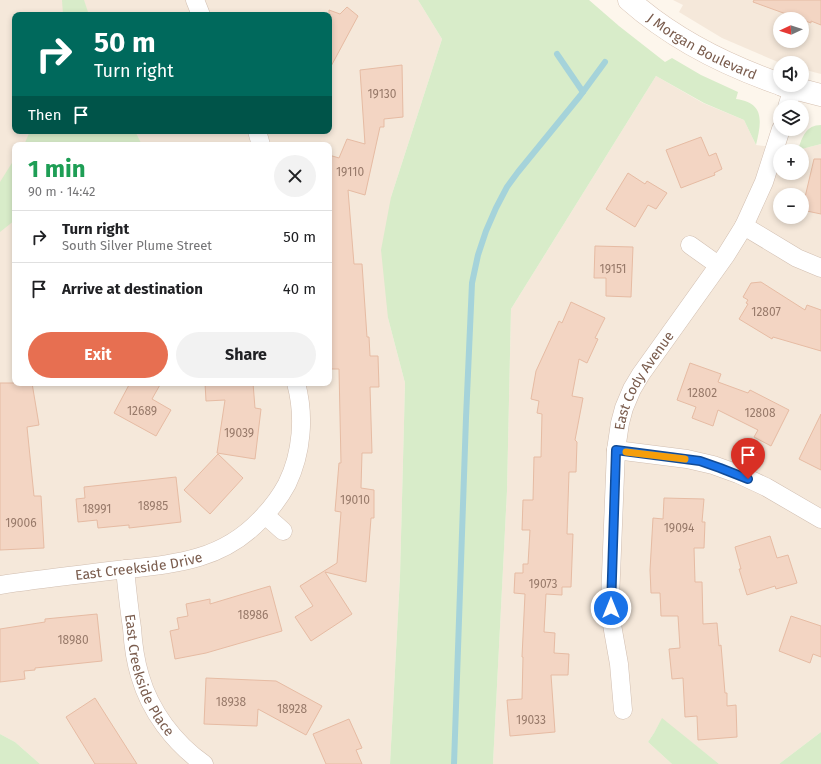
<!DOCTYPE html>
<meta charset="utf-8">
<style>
:root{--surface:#fff;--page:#f2f2f2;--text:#202124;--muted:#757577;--line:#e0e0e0;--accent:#e76f51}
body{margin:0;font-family:"Fira Sans",sans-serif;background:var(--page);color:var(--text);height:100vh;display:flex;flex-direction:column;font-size:15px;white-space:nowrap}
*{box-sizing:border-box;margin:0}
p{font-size:13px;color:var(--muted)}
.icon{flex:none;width:22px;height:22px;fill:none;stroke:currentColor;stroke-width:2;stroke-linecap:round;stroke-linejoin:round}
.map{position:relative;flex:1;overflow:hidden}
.side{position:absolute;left:12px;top:142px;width:320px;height:244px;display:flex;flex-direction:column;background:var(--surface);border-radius:8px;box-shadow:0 2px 6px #0003}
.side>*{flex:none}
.hud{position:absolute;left:12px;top:12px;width:320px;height:122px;border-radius:8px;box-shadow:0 2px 6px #0003;background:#00695c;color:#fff;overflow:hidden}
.needle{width:26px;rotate:266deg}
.tools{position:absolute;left:773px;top:12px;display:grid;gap:8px}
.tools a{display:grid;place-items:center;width:36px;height:36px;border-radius:50%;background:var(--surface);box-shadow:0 2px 6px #0003;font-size:20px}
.pin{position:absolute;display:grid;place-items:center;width:34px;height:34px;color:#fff;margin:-41px -17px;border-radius:50% 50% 50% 0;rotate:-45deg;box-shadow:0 0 4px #0007}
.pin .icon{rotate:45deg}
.me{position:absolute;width:44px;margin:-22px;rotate:0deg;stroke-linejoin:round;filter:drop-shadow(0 0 3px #0008)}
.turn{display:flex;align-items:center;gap:14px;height:84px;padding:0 16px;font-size:18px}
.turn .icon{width:52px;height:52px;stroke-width:2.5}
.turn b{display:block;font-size:28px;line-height:34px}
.then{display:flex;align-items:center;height:38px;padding:0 16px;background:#0003;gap:8px;font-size:15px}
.round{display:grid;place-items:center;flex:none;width:42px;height:42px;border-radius:21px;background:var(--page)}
.head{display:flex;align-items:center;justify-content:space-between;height:68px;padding:0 16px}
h1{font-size:24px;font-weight:700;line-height:30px;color:#1e9e55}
.cta{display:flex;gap:8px;margin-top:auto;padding:8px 16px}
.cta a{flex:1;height:46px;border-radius:24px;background:var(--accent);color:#fff;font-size:16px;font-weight:700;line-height:46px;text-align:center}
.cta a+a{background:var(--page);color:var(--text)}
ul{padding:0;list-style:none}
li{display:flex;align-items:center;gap:12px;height:52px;padding:0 16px;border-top:1px solid var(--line)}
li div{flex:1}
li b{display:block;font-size:15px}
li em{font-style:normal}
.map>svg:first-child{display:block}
.residential{fill:#f5e8da;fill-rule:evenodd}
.green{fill:#d8ecc9}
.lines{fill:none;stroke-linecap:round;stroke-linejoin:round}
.stream{stroke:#a5d3da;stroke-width:6}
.building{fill:#f3d5c3;stroke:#e6bba3}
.street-casing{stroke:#d1beb0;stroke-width:19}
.secondary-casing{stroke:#d6c0b0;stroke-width:23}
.street{stroke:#fff;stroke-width:18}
.secondary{stroke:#fff;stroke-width:22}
.route-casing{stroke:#114b97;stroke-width:10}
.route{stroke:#1a73e8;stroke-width:7}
.slow{stroke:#f59e0b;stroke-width:7}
.labels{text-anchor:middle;stroke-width:3;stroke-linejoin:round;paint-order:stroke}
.number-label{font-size:12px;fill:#987a6a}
.street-label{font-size:14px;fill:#7a5c4d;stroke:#fffaf3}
</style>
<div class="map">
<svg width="821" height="764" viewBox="0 0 821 764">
<rect width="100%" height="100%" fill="#fdf6ec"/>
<g class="residential">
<path d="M0,0h418l24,39 -51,158 -3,121 17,65 -5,193 -10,188h-350l-25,-22 -15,-8zM15,15h314v116h-314zM15,145h314v238h-314z"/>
<path d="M673,0h148v74l-19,-5v-6l-24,-1 -56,-24 -43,-26 4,-7zM780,19h22v22h-22z"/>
<path d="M656,76l47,27 41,17 12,25 42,5 23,-6v588l-42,32h-60l-57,-45 -8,14 -6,9 24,22h-179l14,-273 4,-182zM780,151h22v22h-22zM780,195h22v22h-22z"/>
</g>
<g class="green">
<path d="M62,0h22l5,15h-26z"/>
<path d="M418,0h171l30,26 46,36 7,-4 29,17 37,17 -2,7c30,4 25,24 20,46l-12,-25 -40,-17 -48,-27 -145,233 -4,182 -14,273h-103l10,-188 5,-193 -17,-65 -7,-68 10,-53 51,-158z"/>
<path d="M821,125v19l-23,6c4,-13 8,-25 23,-25z"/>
<path d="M30,131h105l7,14h-118z"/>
<path d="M15,158v62l-15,12v-50z"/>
<path d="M662,718l57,46h-47l-24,-22 6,-9z"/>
<path d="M821,732v32h-42z"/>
<path d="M0,734l15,8 25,22h-40z"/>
</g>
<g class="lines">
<g class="stream">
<path d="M557,54l26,38"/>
<path d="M454,764l12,-346 6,-135 6,-28 8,-24 10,-23 11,-21 11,-15 62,-76 25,-34"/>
</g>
</g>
<g class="building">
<path d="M754,0h67v25l-10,-4v2l-58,-21z"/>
<path d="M347,7l11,9 -29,54v-60l11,4z"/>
<path d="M402,65l1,52 -19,2v8h-4l-15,68 -17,-5 6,74h8l5,73h2l1,19h8l1,31h-9l2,66h-10l-1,35 13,2v28h-3l-5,64 -41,-10 27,42 -41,27 -16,-24 18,-11 -13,-20 37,-23 4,-51 -6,-1 4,-48h2l-2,-94h-9l-1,-20v-194l10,3 8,-19 18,5 -5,-74z"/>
<path d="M701,137l8,19 7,-3 6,16 -8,4 1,2 -34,13 -15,-38z"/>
<path d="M814,159h7v55l-19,-4z"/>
<path d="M628,173l17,11 2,-3 20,12 -11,16 -8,-4 -13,22 -29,-18z"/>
<path d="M595,246l38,1 -2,50 -25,-1v-18h-12z"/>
<path d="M761,282l44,28 2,-5 14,5v41l-48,-14 -1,2 -33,-20 9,-15 -2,-1 2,-3 -5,-3 8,-14z"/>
<path d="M571,302l34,16 -10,20 3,1 -11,24 -8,-4 -7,37 11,2 -8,42 2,2 -1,30h-7l-2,62h6l-2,53h-9v8l-16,-1 -2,38 11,1 -1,20 15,1 -1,21h-17l4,57 -45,4 -3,-36 15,-1 1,-42h-1l3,-63 -11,-1 1,-20h8v-9h5l2,-34h-8l1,-30h10l1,-43h7l1,-43 -5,-1 2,-12 -8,-2 5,-28 23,-50 3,2z"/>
<path d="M690,363l31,11 -3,8 30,11 2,-3 39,20 -18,36 -17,-9 4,-7 -40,-20 -5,16 -21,-8 4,-11 -19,-7z"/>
<path d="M0,383h32l7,42 -12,2 7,69h7l3,52 -44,2z"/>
<path d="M130,383h31l-9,16 19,11 -15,26 -42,-23z"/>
<path d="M205,383h48l2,25 6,1 -6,50 -38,-6 8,-53 -19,1z"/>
<path d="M821,414v56l-22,-11z"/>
<path d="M218,454l25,24 -33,36 -26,-24z"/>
<path d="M176,477l5,45 -52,6v-3l-31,3 -1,-8 -19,2 -2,-23 9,-1 -1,-11z"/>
<path d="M664,498l40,1 -2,23h3l-1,26h-10l1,34h7l1,42 14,-1 2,23 2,-1 4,48h2v13l9,-1 1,32 -39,3 -1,-24 -12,1 -2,-39 -11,1 -3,-30 11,-1 -2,-32h-17l-1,-23h-9l-1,-23 3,-52 10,1z"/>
<path d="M770,536l7,22 11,-3 9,28 -21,6 -1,-3 -28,9 -8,-26h2l-6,-22z"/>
<path d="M270,586l12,45 -76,22 -31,6 -5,-28 9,-2 -2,-11 11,-2 -2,-12 24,-5v5z"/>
<path d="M97,614l5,47 -67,7v2l-11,1 1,8 -25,3v-53l45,-7v-3z"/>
<path d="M791,616l30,10v31l-8,-3 -3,9 -31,-12z"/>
<path d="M206,678l70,3 46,25 -16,29 -48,-26 -1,17 -53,-2z"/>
<path d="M95,698l42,66h-42l-29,-47z"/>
<path d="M349,719l13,29 -6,2 6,14h-36l-13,-30z"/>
</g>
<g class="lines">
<defs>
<g id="street">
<path d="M195,0l6,15"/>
<path d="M787,107l6,-19"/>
<path d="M257,131l4,14"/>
<path d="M744,226l53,32 24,10"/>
<path d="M690,245l28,20"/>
<path d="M616,450l71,9 26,6 25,9 28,13 55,32"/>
<path d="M265,515l18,16"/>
<path id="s1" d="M125,569c2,20 4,39 7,59 1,16 3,32 8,48 10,35 34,67 64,88"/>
<path id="s2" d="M0,585c39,-6 78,-10 118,-15 54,-6 102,-8 142,-50 11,-11 20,-23 27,-36 15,-31 18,-68 9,-101"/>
<path id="s3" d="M623,710l-4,-46 -8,-45 -1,-19 6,-150 4,-27 4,-15 8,-19 9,-15 85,-119 18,-29 20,-44 17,-53"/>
</g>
<g id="secondary">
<path id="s4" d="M629,0c44,39 96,65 151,84"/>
<path d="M782,85l39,10"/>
</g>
</defs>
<use href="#street" class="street-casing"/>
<use href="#secondary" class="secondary-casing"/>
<use href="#street" class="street"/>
<use href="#secondary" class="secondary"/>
</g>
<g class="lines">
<defs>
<path id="route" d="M611,608l5,-158 84,11 20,7 28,11"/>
</defs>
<use href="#route" class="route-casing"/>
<use href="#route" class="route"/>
<path class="slow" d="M626,452l59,7"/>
</g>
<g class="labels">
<g class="number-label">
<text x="382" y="98">19130</text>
<text x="350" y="176">19110</text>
<text x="613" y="273">19151</text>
<text x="766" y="316">12807</text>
<text x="702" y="397">12802</text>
<text x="142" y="415">12689</text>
<text x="760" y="417">12808</text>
<text x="239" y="437">19039</text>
<text x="355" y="504">19010</text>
<text x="153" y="510">18985</text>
<text x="97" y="513">18991</text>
<text x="21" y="527">19006</text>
<text x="679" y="532">19094</text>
<text x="543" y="588">19073</text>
<text x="253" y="619">18986</text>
<text x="73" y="644">18980</text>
<text x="231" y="706">18938</text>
<text x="292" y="713">18928</text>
<text x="531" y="724">19033</text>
</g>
<g class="street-label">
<text dy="5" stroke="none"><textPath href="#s4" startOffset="87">J Morgan Boulevard</textPath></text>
<text dy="5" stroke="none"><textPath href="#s3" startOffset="337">East Cody Avenue</textPath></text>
<text dy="5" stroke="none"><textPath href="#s2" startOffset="140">East Creekside Drive</textPath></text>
<text dy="5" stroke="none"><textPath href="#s1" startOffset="110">East Creekside Place</textPath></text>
</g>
</g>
</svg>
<div class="tools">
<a><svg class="needle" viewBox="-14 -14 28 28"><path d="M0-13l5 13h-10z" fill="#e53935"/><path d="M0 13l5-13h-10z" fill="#757577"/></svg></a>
<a><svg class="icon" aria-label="sound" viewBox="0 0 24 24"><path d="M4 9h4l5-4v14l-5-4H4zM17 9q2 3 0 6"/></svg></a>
<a><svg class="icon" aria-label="layers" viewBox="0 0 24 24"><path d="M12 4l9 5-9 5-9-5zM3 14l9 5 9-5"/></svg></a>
<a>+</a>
<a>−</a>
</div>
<div class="pin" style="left:748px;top:479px;background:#d93025"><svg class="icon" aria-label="arrive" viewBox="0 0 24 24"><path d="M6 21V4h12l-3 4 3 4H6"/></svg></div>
<svg class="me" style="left:611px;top:608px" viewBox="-20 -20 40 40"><circle r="17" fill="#1a73e8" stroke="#fff" stroke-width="3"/><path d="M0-11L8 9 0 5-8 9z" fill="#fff"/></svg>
<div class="hud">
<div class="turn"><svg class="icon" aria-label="right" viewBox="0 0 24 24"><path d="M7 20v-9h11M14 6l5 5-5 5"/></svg><div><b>50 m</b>Turn right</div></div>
<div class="then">Then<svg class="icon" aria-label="arrive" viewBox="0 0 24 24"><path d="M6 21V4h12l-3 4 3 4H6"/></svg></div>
</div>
<section class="side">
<div class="head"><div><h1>1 min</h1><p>90 m · 14:42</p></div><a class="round"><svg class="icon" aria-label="close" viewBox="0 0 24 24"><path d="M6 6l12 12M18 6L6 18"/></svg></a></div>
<ul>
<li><svg class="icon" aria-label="right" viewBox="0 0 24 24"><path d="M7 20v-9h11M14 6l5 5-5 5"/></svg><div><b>Turn right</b><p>South Silver Plume Street</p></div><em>50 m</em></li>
<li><svg class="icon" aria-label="arrive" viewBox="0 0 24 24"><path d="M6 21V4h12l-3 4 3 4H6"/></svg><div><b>Arrive at destination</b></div><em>40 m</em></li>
</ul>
<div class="cta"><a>Exit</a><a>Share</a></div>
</section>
</div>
